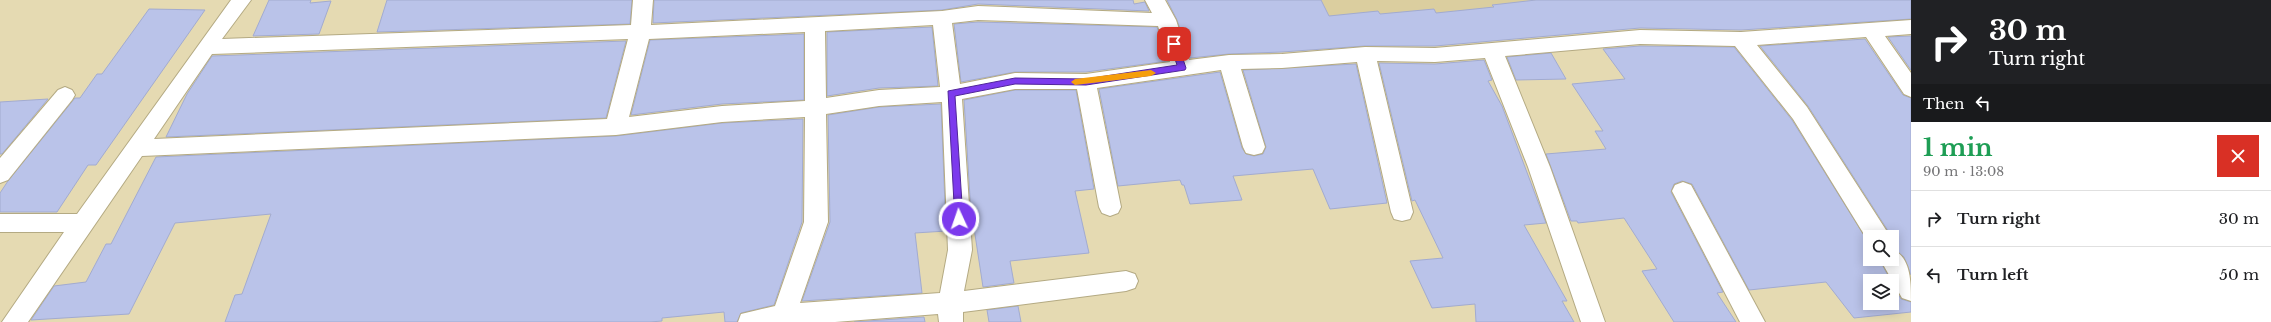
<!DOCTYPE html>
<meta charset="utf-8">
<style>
:root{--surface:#fff;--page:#f2f2f2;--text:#202124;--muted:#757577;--line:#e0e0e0}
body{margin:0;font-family:"Libre Baskerville",serif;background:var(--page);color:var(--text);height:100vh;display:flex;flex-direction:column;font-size:15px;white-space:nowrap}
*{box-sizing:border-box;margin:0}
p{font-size:13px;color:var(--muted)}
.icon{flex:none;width:22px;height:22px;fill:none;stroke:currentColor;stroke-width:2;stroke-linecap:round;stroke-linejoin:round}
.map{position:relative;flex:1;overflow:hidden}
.side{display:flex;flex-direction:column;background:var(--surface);width:360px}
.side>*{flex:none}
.top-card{background:#202124;color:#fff;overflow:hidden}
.buttons{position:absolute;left:1863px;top:230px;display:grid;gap:8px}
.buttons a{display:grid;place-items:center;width:36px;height:36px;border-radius:0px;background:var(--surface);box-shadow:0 2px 10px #0003;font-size:20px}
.pin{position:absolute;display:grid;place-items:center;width:34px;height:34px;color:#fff;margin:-17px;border-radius:8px;box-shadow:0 2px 6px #0006}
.me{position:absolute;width:44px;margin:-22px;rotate:357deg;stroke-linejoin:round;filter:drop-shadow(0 0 3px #0008)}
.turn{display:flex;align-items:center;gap:14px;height:84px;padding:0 12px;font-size:18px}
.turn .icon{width:52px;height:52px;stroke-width:2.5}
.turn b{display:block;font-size:28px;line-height:34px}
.then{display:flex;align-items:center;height:38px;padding:0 12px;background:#0003;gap:8px;font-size:15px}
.round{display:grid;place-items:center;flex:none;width:42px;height:42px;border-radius:0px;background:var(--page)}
.head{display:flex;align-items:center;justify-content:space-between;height:68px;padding:0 12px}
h1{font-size:24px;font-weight:800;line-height:30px;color:#1e9e55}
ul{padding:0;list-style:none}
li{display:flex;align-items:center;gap:12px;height:56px;padding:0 12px;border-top:1px solid var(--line)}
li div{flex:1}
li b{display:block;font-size:15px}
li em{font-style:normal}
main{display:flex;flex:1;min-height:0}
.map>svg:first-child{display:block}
.built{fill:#dbce9f}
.building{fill:#bac3e9;stroke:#a2abd0}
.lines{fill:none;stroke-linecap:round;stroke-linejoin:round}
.street-casing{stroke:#b4aa83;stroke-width:2}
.street{fill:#fff;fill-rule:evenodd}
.route{fill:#7c3aed;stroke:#51269a}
.slow{fill:#f59e0b}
</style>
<main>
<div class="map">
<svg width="1911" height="322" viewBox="0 0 1911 322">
<rect width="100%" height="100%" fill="#e5dab2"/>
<path class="built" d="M1235,0h373l-357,34z"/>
<g class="building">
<path d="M269,0h42l-1,3 21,-2 -12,33 -66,2z"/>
<path d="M387,0h245l-2,24 -253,8z"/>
<path d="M654,0h479l1,4 11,-2 4,9 -171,-7 -36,6 -289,13z"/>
<path d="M1167,0h154l8,16 49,-5 2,3 54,-5 2,4 58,-6 -2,-2 44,-5h375v19l-170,11 -101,-2 -205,18h-70l-83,6 -53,2 -39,4 -13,-38z"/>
<path d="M149,9l56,1 -109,155h-8l-31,47h-57v-19l8,-12 67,-83h5l17,-24h5z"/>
<path d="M978,22l179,5 11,34 -82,11h-71l-54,10 -7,-58z"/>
<path d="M932,27l6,59 -59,2 -52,8v-64z"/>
<path d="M804,34v66l-82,4 -91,11 19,-75z"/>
<path d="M1911,36v34l-23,-33z"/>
<path d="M1865,39l38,56 8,3v177l-7,-18 -12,-9v-11l-84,-131 -48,-60z"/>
<path d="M626,41l-20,77 -440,19 21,-43 25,-38z"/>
<path d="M1640,46l94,1 58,73 78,125v14h9l12,22h-21v22h22v-20l9,16 10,3v10l-57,6 -28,-36 -77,8 -57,-106 -10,-3 -8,3 -3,8 52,100 -6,1 19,29h-62l-32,-51 15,-2 -33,-51 -46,5 -1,-2h-6l-25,-67 60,-5 -11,-18h8l-31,-47 53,-5 -22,-30z"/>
<path d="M1551,53l15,26 -50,1 -9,-23z"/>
<path d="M1484,60l8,20 -4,1 14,25 44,117 -22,2 43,76h-5l12,21h-98l-1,-18 -43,4 -22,-47 33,-3 -28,-58 -3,1 -33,-138 56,1z"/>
<path d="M1356,64l31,139 -57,6 -17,-40 -80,7 9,24 -52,4 -6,-19h-2l-2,-5 -62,6 -19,-97 121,-17 22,76 4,6 8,2 9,-2 3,-7 -23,-77z"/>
<path d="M1015,90h61l18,99 -19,2 14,62 -79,8 4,22 -31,4 -9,-59 -2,1 -8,-129z"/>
<path d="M48,99l-46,55h-2v-52z"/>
<path d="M941,104l5,127 -31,2 7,60 -120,8 28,-79 -2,-107 51,-8z"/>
<path d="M803,119l-1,103 -28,83 -33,8 -4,9h-12l-1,-10 -62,6v3l-12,1h-425l10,-27 7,-1 29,-80 -96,9 -46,91 -98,6 23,-34 32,-4 20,-38h5l45,-87 460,-21 106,-13z"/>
<path d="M1018,306l3,16h-32l-2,-12z"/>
<path d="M924,317l1,5h-71z"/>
</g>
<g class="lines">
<defs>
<g id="street">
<path d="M231,0h20l-29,39 409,-14 2,-25h20l-2,25 291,-14 36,-5 174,7 -7,-13h20l11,20 13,40 40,-5 53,-1 83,-7 70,1 205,-18 101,2 170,-12v14l-26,2 26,37v24l-7,-3 -38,-57 -109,8 50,62 79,123 4,7h-20v7l-77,-125 -58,-73 -95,-2 -135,12 45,111 55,155h-24l-53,-155 -43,-109 -50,4 -58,-1 36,151 -3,7 -8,2 -8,-2 -3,-7 -34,-150 -75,6 -41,1 24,78 -3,6 -8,2 -8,-2 -3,-6 -22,-77 -124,18 24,119 -3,6 -8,3 -8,-3 -3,-6 -22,-118h-62l-53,10 10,151 -8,41 162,-20 9,3 3,7 -3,7 -9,3 -163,21v10h-24l-1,-8 -103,8h-97l3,-8 34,-8 29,-84 1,-105 -83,5 -106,13 -474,21 -114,166h-26l62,-90h-64v-18h77zM978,20l180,6 12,36 -84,12 -71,-1 -55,11 -8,-61zM933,25l7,62 -61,3 -53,8 -1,-67zM805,32v69l-83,5 -93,11 20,-78zM628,39l-21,80 -453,20 58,-85zM942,102l6,148 -8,43 -140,10 28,-81 -2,-108 53,-8z"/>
<path d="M65,87l7,3 3,5 -3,5 -64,80 -8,3v-25l58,-68z"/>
<path d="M1683,182l8,3 74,137h-25l-68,-131 3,-6z"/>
<path d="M1892,249c19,8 19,33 19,52l-9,-3 -22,-39h12z"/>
</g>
</defs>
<use href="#street" class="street-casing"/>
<use href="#street" class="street"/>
</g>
<path class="route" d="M1174,41l4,3 8,24 -1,2 -99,15 -71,-1 -60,12 8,123 -1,3h-7l-7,-131 67,-13 71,1 91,-14 -7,-21z"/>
<path class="slow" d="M1151,70l5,3 -5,3 -76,9 -4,-3 4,-3z"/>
</svg>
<div class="buttons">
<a><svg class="icon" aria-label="search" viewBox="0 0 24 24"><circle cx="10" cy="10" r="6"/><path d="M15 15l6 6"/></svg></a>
<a><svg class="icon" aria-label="layers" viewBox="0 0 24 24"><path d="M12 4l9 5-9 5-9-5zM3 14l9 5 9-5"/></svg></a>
</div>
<div class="pin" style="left:1174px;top:44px;background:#d93025"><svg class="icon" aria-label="arrive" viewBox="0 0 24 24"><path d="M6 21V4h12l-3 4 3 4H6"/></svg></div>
<svg class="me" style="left:959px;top:219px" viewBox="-20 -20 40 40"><circle r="17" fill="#7c3aed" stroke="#fff" stroke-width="3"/><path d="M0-11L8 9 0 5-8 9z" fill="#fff"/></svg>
</div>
<section class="side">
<div class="top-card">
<div class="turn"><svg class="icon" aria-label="right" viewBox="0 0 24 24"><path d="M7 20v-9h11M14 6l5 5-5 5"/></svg><div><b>30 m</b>Turn right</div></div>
<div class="then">Then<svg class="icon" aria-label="left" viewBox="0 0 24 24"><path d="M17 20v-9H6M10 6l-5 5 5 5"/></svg></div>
</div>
<div class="head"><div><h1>1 min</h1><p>90 m · 13:08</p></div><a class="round" style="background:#d93025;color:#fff"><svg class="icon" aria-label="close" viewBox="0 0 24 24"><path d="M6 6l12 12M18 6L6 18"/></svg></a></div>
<ul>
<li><svg class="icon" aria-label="right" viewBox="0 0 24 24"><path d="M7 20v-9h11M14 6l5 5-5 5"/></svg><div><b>Turn right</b></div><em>30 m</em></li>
<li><svg class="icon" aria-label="left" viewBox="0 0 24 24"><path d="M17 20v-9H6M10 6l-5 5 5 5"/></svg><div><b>Turn left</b></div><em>50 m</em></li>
</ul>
</section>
</main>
